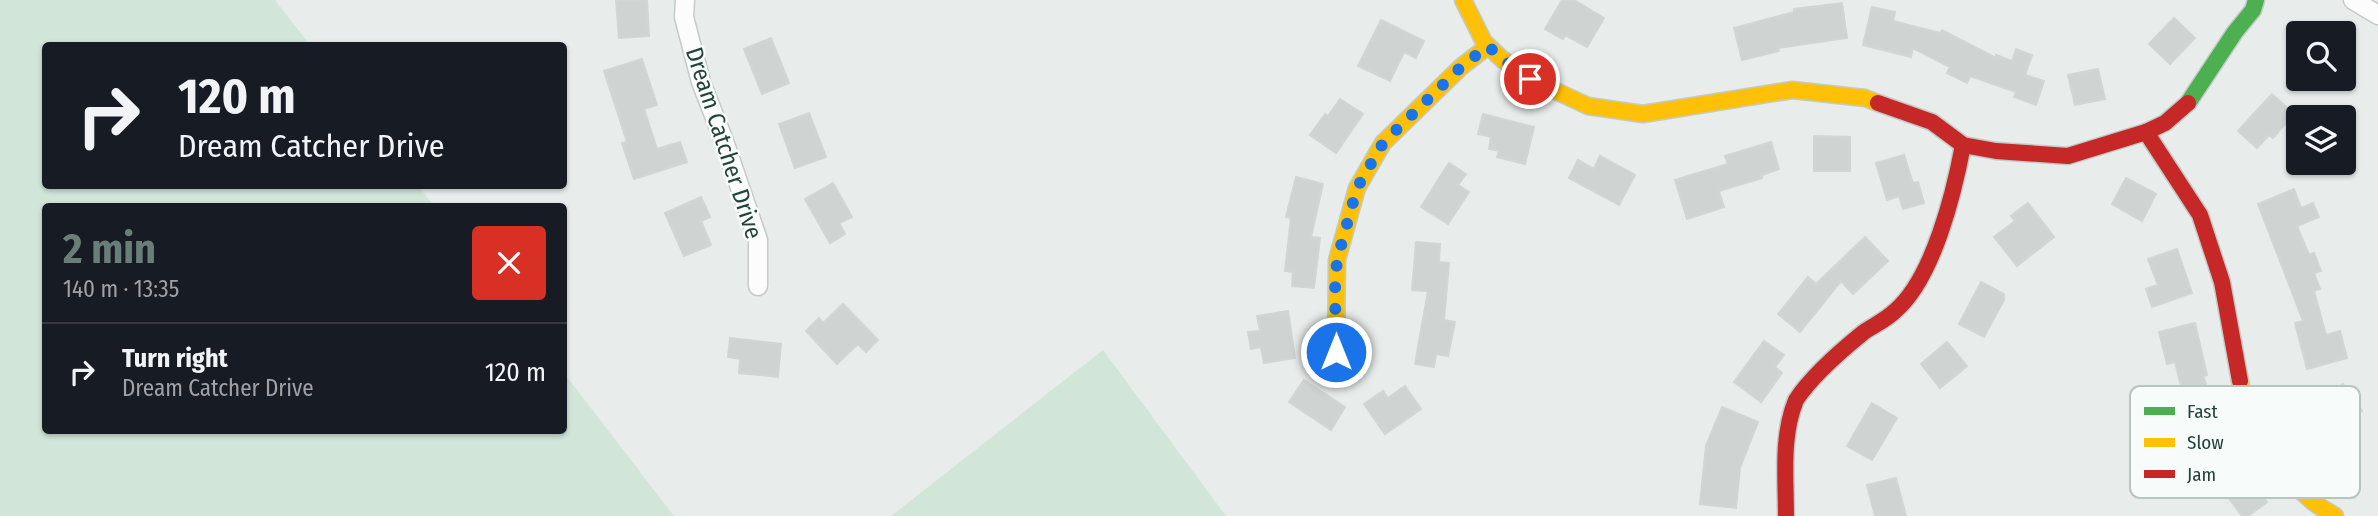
<!DOCTYPE html>
<meta charset="utf-8">
<style>
:root{--surface:#171b24;--page:#242831;--text:#f1f3f6;--muted:#9ea1a6;--line:#363941;--accent:#697e78}
body{margin:0;font-family:"Fira Sans Condensed",sans-serif;background:var(--page);color:var(--text);height:100vh;display:flex;flex-direction:column;font-size:26px;white-space:nowrap}
*{box-sizing:border-box;margin:0}
p{font-size:23px;color:var(--muted)}
.icon{flex:none;width:38px;height:38px;fill:none;stroke:currentColor;stroke-width:2;stroke-linecap:round;stroke-linejoin:round}
.map{position:relative;flex:1;overflow:hidden}
.panel{position:absolute;left:42px;top:203px;width:525px;height:231px;display:flex;flex-direction:column;background:var(--surface);border-radius:7px;box-shadow:0 2px 5px #0004}
.panel>*{flex:none}
.top-card{position:absolute;left:42px;top:42px;width:525px;height:147px;border-radius:7px;box-shadow:0 2px 5px #0004;background:#171b24;color:var(--text);overflow:hidden}
.tools{position:absolute;left:2286px;top:21px;display:grid;gap:14px}
.tools a{display:grid;place-items:center;width:70px;height:70px;border-radius:7px;background:var(--surface);box-shadow:0 2px 5px #0004;font-size:35px}
.pin{position:absolute;display:grid;place-items:center;width:60px;height:60px;color:#fff;margin:-30px;border:4px solid #fff;border-radius:50%;box-shadow:0 2px 7px #0007}
.me{position:absolute;width:77px;margin:-38px;rotate:0deg;stroke-linejoin:round;filter:drop-shadow(0 0 5px #0008)}
.turn{display:flex;align-items:center;gap:24px;height:147px;padding:0 21px;font-size:32px}
.turn .icon{width:91px;height:91px;stroke-width:2.5}
.turn b{display:block;font-size:49px;line-height:60px}
.round{display:grid;place-items:center;flex:none;width:74px;height:74px;border-radius:7px;background:var(--page)}
.summary{display:flex;align-items:center;justify-content:space-between;height:119px;padding:0 21px}
h1{font-size:42px;font-weight:700;line-height:52px;color:var(--accent)}
ul{padding:0;list-style:none}
li{display:flex;align-items:center;gap:21px;height:98px;padding:0 21px;border-top:2px solid var(--line)}
li div{flex:1}
li b{display:block;font-size:26px}
li em{font-style:normal}
.map>svg:first-child{display:block}
.green{fill:#d1e6d8}
.building{fill:#cfd4d2;stroke:#d1d6d4;stroke-width:2}
.lines{fill:none;stroke-linecap:round;stroke-linejoin:round}
.street-casing{stroke:#c5cac8;stroke-width:21}
.fast-casing{stroke:#c3cbc8;stroke-width:19}
.slow-casing{stroke:#c3cbc8;stroke-width:19}
.jam-casing{stroke:#c3cbc8;stroke-width:19}
.street{stroke:#fcfcfc;stroke-width:18}
.fast{stroke:#4caf50;stroke-width:16}
.slow{stroke:#ffc107;stroke-width:16}
.jam{stroke:#c62828;stroke-width:16}
.route{stroke:#1a73e8;stroke-width:12;stroke-dasharray:0 21.6}
.labels{text-anchor:middle;stroke-width:5;stroke-linejoin:round;paint-order:stroke}
.street-label{font-size:24px;fill:#24423a;stroke:#f7fbf9}
.key{fill:#f7fbf9;stroke:#b8c4c0;stroke-width:2}
.key-label{font-size:19px;fill:#24423a}
</style>
<div class="map">
<svg width="2378" height="516" viewBox="0 0 2378 516">
<rect width="100%" height="100%" fill="#e8edeb"/>
<g class="green">
<path d="M0,0h275l35,45 -264,1v140h372l16,20h-388v224h518v-57l110,143h-674z"/>
<path d="M1103,350l123,166h-335z"/>
</g>
<g class="building">
<path d="M616,0h31l2,36 -30,2z"/>
<path d="M1562,0h12l30,18 -17,29 -22,-12 -2,4 -18,-10z"/>
<path d="M1842,3l5,35 -69,10 1,3 -37,9 -8,-32 60,-16v-3z"/>
<path d="M1872,7l23,5 -2,9 47,12 2,-3 54,28v-3l16,6 4,-12 16,6 -7,20 19,6 -8,24 -22,-8 2,-5 -46,-16 -3,7 -20,-10 3,-6 -37,-19 -2,9 -48,-12z"/>
<path d="M2174,18l21,20 -25,26 -21,-20z"/>
<path d="M1381,20l43,21 -8,17 -12,-6 -14,29 -32,-15z"/>
<path d="M771,38l18,45 -27,11 -18,-45z"/>
<path d="M642,59l15,46 -13,4 13,40 23,-7 7,20 -53,17 -12,-36 5,-1 -23,-71z"/>
<path d="M2098,69l7,30 -30,6 -7,-30z"/>
<path d="M2272,94l22,20 -21,24 -4,-3 -12,13 -19,-17z"/>
<path d="M1340,99l23,15 -27,39 -26,-18 15,-21 3,2z"/>
<path d="M809,113l17,44 -31,11 -16,-44z"/>
<path d="M1483,114l51,13 -9,37 -28,-7 2,-6 -10,-2 2,-12 -13,-3z"/>
<path d="M1814,136l36,1v34h-36z"/>
<path d="M1771,142l8,27 -17,6v3l-43,13 5,16 -37,12 -12,-39 53,-16 -3,-8z"/>
<path d="M1904,155l9,28 5,-1 6,21 -21,6 -4,-13 -12,4 -11,-37z"/>
<path d="M1600,156l35,19 -16,30 -50,-27 9,-18 16,9z"/>
<path d="M1449,163l17,11 -8,11 11,7 -21,32 -27,-17z"/>
<path d="M1296,177l27,7 -12,53 9,1 -6,50 -22,-2 1,-14 -8,-1 6,-53 -5,-1z"/>
<path d="M2126,178l30,16 -14,27 -30,-17z"/>
<path d="M833,183l19,34 -13,6 6,11 -15,9 -25,-44z"/>
<path d="M2294,189l7,19 12,-5 6,14 -22,9 12,29 5,-2 7,18 -7,2 6,16 -6,2 12,44 14,-4 7,27 -40,11 -12,-46 8,-2 -45,-117z"/>
<path d="M701,197l9,20 -9,4 10,24 -27,11 -19,-43z"/>
<path d="M2028,203l26,34 -37,29 -23,-29 21,-16 -4,-5z"/>
<path d="M1865,237l23,24 -35,33 -12,-13 -41,51 -22,-18 30,-37 8,7z"/>
<path d="M1416,242l24,2 -1,18 10,1 -5,57 11,2 -7,34 -12,-2 -2,13 -19,-3 13,-73 -16,-1z"/>
<path d="M2177,249l15,44 -40,14 -6,-18 12,-4 -10,-26z"/>
<path d="M1981,282l23,12v6l-20,37 -25,-13z"/>
<path d="M843,304l35,36 -12,12 -8,-8 -21,20 -31,-33 13,-13 4,5z"/>
<path d="M1288,311l7,47 -31,5 -3,-16 -10,2 -3,-17 12,-1 -3,-15z"/>
<path d="M2195,323l12,52 -4,1 13,35 3,-2 10,28 -39,14 -6,-18 7,-3 -9,-27 3,-1 -10,-40 -8,2 -8,-32z"/>
<path d="M730,338l51,6 -3,33 -39,-4 1,-14 -12,-2z"/>
<path d="M1764,341l20,14 -9,12 7,6 -21,29 -27,-20z"/>
<path d="M1947,342l20,24 -27,22 -19,-24z"/>
<path d="M1304,380l41,27 -14,23 -42,-28z"/>
<path d="M2343,384l19,27 -29,21 -19,-28z"/>
<path d="M1405,386l16,23 -36,25 -21,-30 19,-13 5,7z"/>
<path d="M1872,403l25,15 -25,42 -25,-14z"/>
<path d="M1722,407l36,15 -18,46 -4,40 -36,-4 6,-58z"/>
<path d="M2241,456l14,19 -5,4 17,23 -19,14h-6l-20,-27 9,-6 -9,-13z"/>
<path d="M1896,478l10,38h-31l-8,-31z"/>
</g>
<g class="lines">
<defs>
<g id="street">
<path d="M685,0l-1,17 17,65 23,59 34,99v46"/>
<path d="M2353,0l25,15"/>
</g>
<path id="fast" d="M2188,103l47,-71 18,-22 3,-10"/>
<g id="slow">
<path d="M1463,0l21,42 18,17 28,20 58,27 55,8 149,-24 73,8 13,5"/>
<path d="M1336,352l1,-92 20,-72 26,-45 78,-76 27,-21"/>
<path d="M2240,381c7,39 42,95 72,120 7,6 16,10 23,15"/>
</g>
<g id="jam">
<path d="M1878,103l54,19 31,23 33,6 72,5 78,-24 19,-9 23,-20"/>
<path d="M2146,132l54,83 22,67 18,99"/>
<path d="M1786,516c0,-38 -5,-80 10,-116 15,-23 47,-51 68,-68 10,-7 22,-12 31,-21 38,-32 59,-118 68,-166"/>
</g>
</defs>
<use href="#street" class="street-casing"/>
<use href="#fast" class="fast-casing"/>
<use href="#slow" class="slow-casing"/>
<use href="#jam" class="jam-casing"/>
<use href="#street" class="street"/>
<use href="#fast" class="fast"/>
<use href="#slow" class="slow"/>
<use href="#jam" class="jam"/>
</g>
<g class="lines">
<path class="route" d="M1336,352l-1,-62 2,-30 20,-72 26,-45 78,-76 27,-21 14,13 28,20"/>
</g>
<g class="labels">
<g class="street-label">
<text transform="translate(724 143) rotate(72)" y="8">Dream Catcher Drive</text>
</g>
</g>
<rect x="2130" y="386" width="230" height="112" rx="10" class="key"/>
<rect x="2144" y="407" width="31" height="8" fill="#4caf50"/>
<rect x="2144" y="438" width="31" height="9" fill="#ffc107"/>
<rect x="2144" y="470" width="31" height="8" fill="#c62828"/>
<g class="key-label">
<text x="2187" y="418">Fast</text>
<text x="2187" y="449">Slow</text>
<text x="2187" y="481">Jam</text>
</g>
</svg>
<div class="tools">
<a><svg class="icon" aria-label="search" viewBox="0 0 24 24"><circle cx="10" cy="10" r="6"/><path d="M15 15l6 6"/></svg></a>
<a><svg class="icon" aria-label="layers" viewBox="0 0 24 24"><path d="M12 4l9 5-9 5-9-5zM3 14l9 5 9-5"/></svg></a>
</div>
<div class="pin" style="left:1530px;top:79px;background:#d93025"><svg class="icon" aria-label="arrive" viewBox="0 0 24 24"><path d="M6 21V4h12l-3 4 3 4H6"/></svg></div>
<svg class="me" style="left:1336px;top:352px" viewBox="-20 -20 40 40"><circle r="17" fill="#1a73e8" stroke="#fff" stroke-width="3"/><path d="M0-11L8 9 0 5-8 9z" fill="#fff"/></svg>
<div class="top-card">
<div class="turn"><svg class="icon" aria-label="right" viewBox="0 0 24 24"><path d="M7 20v-9h11M14 6l5 5-5 5"/></svg><div><b>120 m</b>Dream Catcher Drive</div></div>
</div>
<section class="panel">
<div class="summary"><div><h1>2 min</h1><p>140 m · 13:35</p></div><a class="round" style="background:#d93025;color:#fff"><svg class="icon" aria-label="close" viewBox="0 0 24 24"><path d="M6 6l12 12M18 6L6 18"/></svg></a></div>
<ul>
<li><svg class="icon" aria-label="right" viewBox="0 0 24 24"><path d="M7 20v-9h11M14 6l5 5-5 5"/></svg><div><b>Turn right</b><p>Dream Catcher Drive</p></div><em>120 m</em></li>
</ul>
</section>
</div>
